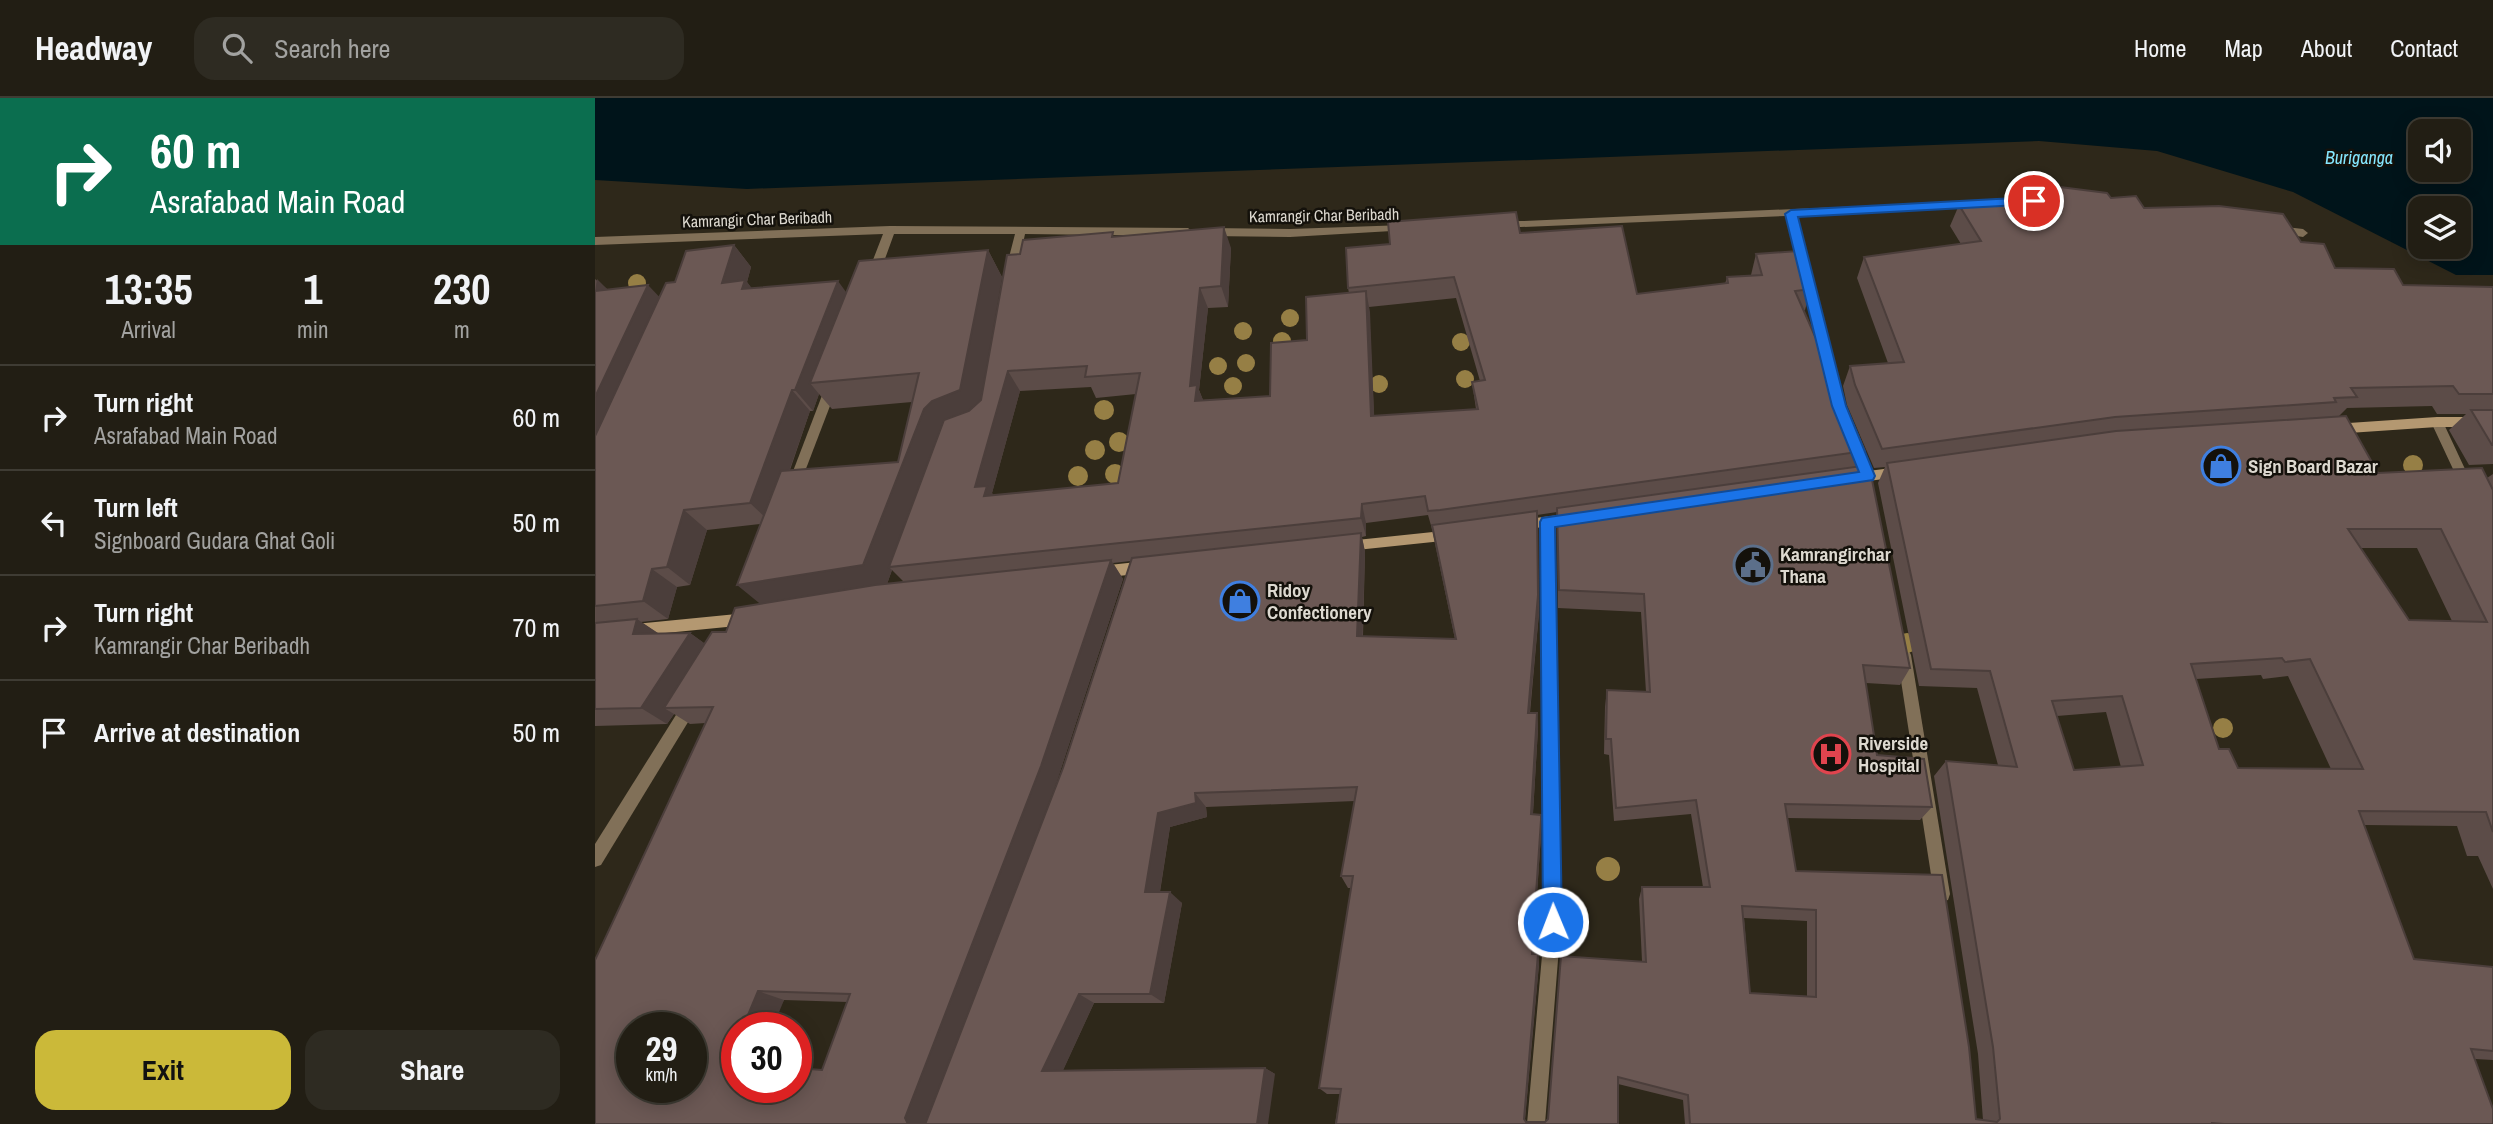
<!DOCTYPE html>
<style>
:root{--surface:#221e14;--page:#2e2b22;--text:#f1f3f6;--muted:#a2a2a0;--line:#3f3c34;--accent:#cbb939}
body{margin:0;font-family:"Archivo Narrow",sans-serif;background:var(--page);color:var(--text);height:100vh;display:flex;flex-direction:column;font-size:26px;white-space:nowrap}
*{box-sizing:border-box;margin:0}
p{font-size:23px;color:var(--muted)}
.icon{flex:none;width:38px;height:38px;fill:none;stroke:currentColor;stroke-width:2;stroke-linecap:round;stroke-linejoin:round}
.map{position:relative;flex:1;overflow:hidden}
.sheet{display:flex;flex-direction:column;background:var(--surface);width:595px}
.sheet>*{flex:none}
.hud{background:#0b6e4f;color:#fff;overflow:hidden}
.tools{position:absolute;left:1813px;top:21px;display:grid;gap:14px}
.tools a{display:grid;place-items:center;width:63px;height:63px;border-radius:14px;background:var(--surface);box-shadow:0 4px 18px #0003,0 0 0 2px var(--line);font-size:35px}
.speed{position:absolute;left:21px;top:914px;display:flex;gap:14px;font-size:35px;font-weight:700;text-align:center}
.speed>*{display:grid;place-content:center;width:91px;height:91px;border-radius:50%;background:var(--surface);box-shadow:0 4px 18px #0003,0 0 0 2px var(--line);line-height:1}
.speed small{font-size:18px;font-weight:400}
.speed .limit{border:10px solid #d22;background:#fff;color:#111}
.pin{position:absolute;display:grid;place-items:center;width:60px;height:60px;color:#fff;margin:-30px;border:4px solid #fff;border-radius:50%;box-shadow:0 2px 7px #0007}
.me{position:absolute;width:77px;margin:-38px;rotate:359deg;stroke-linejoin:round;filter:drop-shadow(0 0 5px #0008)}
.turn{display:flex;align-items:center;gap:24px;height:147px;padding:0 35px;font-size:32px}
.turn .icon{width:91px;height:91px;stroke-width:2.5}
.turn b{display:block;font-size:49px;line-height:60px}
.eta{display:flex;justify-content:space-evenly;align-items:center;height:119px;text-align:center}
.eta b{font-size:42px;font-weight:700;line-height:49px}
.primary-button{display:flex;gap:14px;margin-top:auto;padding:14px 35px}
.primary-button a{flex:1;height:80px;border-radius:21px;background:var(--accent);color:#111;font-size:28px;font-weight:700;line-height:80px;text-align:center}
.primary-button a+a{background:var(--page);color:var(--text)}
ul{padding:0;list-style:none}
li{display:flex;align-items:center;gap:21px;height:105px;padding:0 35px;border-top:2px solid var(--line)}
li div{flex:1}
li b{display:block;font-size:26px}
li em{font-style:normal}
header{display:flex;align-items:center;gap:42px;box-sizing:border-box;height:98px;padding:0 35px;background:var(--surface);border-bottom:2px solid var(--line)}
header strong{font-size:33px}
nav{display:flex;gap:38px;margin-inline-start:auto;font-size:24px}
.search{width:490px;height:63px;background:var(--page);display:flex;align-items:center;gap:18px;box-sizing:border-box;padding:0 24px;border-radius:21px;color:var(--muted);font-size:26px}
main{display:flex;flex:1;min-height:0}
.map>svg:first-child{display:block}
.water{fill:#00141a;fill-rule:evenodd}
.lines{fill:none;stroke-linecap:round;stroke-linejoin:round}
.street{fill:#817058;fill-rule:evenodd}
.secondary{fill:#b49871;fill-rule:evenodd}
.tree{fill:#967f45}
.wall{fill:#5c4c48;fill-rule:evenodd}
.shaded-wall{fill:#4b3e3b}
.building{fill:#6b5854;stroke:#4b3e3b;stroke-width:2;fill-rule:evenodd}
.route{fill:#1a73e8;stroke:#114b97;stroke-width:2}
.labels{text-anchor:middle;stroke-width:5;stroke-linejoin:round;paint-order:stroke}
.far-street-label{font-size:16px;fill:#ddd9d0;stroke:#14110b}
.far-water-label{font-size:18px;font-style:italic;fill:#85e7ff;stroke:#14110b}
.poi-label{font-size:19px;font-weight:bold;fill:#ddd9d0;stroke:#14110b;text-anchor:start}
</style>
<header>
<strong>Headway</strong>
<div class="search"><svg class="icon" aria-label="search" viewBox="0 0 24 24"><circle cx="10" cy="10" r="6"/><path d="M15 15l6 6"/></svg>Search here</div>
<nav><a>Home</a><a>Map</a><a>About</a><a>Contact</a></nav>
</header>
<main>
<section class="sheet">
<div class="hud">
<div class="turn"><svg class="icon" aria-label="right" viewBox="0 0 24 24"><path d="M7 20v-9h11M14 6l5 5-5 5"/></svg><div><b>60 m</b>Asrafabad Main Road</div></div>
</div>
<div class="eta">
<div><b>13:35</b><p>Arrival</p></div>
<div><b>1</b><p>min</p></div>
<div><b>230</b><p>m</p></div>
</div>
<ul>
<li><svg class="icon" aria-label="right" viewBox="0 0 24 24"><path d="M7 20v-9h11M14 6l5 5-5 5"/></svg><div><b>Turn right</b><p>Asrafabad Main Road</p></div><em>60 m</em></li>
<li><svg class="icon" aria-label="left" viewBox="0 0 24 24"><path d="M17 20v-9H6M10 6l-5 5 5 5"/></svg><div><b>Turn left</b><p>Signboard Gudara Ghat Goli</p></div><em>50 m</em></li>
<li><svg class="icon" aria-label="right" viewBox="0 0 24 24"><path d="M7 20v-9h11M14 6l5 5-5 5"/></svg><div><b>Turn right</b><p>Kamrangir Char Beribadh</p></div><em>70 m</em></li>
<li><svg class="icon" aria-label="arrive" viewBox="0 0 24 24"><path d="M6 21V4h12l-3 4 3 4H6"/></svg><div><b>Arrive at destination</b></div><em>50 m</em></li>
</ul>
<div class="primary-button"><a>Exit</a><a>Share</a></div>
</section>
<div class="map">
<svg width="1898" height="1026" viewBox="0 0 1898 1026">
<rect width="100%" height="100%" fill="#2e281a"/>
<path class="water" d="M0,0h1898v177h-37l-163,-83 -136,-41 -118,-10 -1292,48 -152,-9zM1825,33h39v39h-39zM1825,110h39v39h-39z"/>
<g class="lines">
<g class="street">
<path d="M1380,103l5,3 -1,2 -182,9 43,171 -6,4 -6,-4 -42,-170 -287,12 -5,-3 5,-3z"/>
<path d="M810,127l5,3 -1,2 -119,7 -82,-1 -5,-4 5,-4 82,1z"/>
<path d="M295,128l298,2 5,4 -5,4 -163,-2 -8,39 -6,4 -6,-4 10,-39h-121l-16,44 -6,4 -6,-4 17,-44 -288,11v-8z"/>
<path d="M1682,128l26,3 5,4 -5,4 -30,-5 -1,-2z"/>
<path d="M237,283l6,4 -39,102 -6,5 -5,-1 -1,-4 39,-102z"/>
<path d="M1842,319l6,5 29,62 -1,4h-10l-1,-4 -29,-62z"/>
<path d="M952,419l7,5 7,400 -16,202h-18l18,-202 -5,-400z"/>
<path d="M1309,551l5,2 2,4 39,239 -2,6 -6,2 -6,-2 -2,-6 -37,-239 2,-4z"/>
<path d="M96,599l5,2 2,5 -2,5 -95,156 -6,2v-23l91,-145z"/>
</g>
<g class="secondary">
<path d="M1842,319h56v10h-56l-103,7 -6,-5 6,-5z"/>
<path d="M1304,369l6,5 -6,5 -46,6 -6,-5 6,-5z"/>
<path d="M979,415l7,5 -7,5 -53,7 -7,-5 7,-5z"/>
<path d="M857,432l7,5 -7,5 -105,11 -5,-1 -2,-4 2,-4 5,-1z"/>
<path d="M551,463l5,2 2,4 -2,4 -5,2 -46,5 -5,-2 -2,-4 2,-4 5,-2z"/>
<path d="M152,515l5,2 2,4 -2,4 -5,2 -112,11 -5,-2 -2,-4 2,-4 5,-2z"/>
</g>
</g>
<g class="tree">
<circle cx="42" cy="185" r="9"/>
<circle cx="695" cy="220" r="9"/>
<circle cx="648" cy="233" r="9"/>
<circle cx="687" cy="243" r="9"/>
<circle cx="866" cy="244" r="9"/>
<circle cx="651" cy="265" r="9"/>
<circle cx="623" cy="268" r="9"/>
<circle cx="870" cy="281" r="9"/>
<circle cx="784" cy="286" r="9"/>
<circle cx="638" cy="288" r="9"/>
<circle cx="509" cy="312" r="10"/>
<circle cx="524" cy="344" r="10"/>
<circle cx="500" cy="352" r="10"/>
<circle cx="1818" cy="367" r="10"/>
<circle cx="520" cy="376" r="10"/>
<circle cx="483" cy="378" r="10"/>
<circle cx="1312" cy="545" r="10"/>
<circle cx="1628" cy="630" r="10"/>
<circle cx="1013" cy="771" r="12"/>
</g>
<path class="wall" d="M1418,89l98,11 33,10 157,34 34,26 68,17 90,2v177l-24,1 -20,-35 17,-16h-29l-5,-8 -85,2 -9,9 40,56 109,5 6,-4v415l-15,-33h-11l-10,-30 -93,-1 50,134 79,8v93l-18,-1 18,65h-808l-2,-24 -65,-16v40h-283l5,-30h-13l-8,-6 32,-200h-3l-7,-12 14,-75 -149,6 1,10 -37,10 -10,65 22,11 -18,100h-70l-31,67 202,-2 10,6 -680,50 111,-401 -16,1 -16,-10 -7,10 -72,2v-447l12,10 52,8 75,-52 17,22 -4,15 4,6 96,4 141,-42 14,27 -22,124 40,-147 94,-18 117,12 -3,59 -20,1 -9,82 4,10 67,-4 37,-56 42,-47 -1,-5 172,-55 117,61 88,-10 2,-7 24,-2 5,-21 55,35 -6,21h-1l61,141 -7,16 52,201 -10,17 -34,-2 11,72 55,52 -12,13 -133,-2 9,53 180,248 7,1 -5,-66 -44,-278 12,-15 52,4 -21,-77 -58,-2 -41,-203 7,-16 -11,1 -27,-63 -4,-19 7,-20 38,-3 -31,-85 7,-21 97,-13 -11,-18 9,-21 49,-6zM861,200l24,83 -8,1 4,27 -102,7 -5,-109zM496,289l5,11 40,-4 -18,89 -125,12 -1,-2 28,-102zM224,296l13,15 80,-7 -14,60 -108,8 20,-59h3zM962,414l1,96 83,4 5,80 -39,-2 -2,17 -1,47 5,1 5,66 77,-7 12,73h-61l-3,12 3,62 -94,158 -3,3h-19l-1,-2 14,-156 -1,-10h-5l8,-120 -8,-20 5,-85 -1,-16h-7l9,-100 -2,-98zM833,417l4,14 23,110 -92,-3 2,-84 -3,-15 4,-1v-13zM165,426v80l-34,28 -21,12 -15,-11h-32l-17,-11 27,-3 9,-32 13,-2 17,-55zM1766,450h56l35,73 -43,-1zM536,463l-68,207 -55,141 49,-128 66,-202 -10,-16zM297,472l12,12 -17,2zM1666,577l2,4 25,-3 43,93 -93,-1 -19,-19 -23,-70zM1511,614l15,55 -47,3 -17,-54zM1149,820l63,3v75l-57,-3zM189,902l64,2 -26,68 -85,17z"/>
<g class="shaded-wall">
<path d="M629,129l7,21 -3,59 -7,-21z"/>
<path d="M139,147l17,22 -4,15 15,19 -40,-18z"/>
<path d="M393,152l14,27 -24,139 -89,151 3,3 -6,17 -122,20 -27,-22 126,-20 61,-156z"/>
<path d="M2,181l21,21 -23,-8z"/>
<path d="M243,183l16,22 -44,80 9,11 -6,17 -18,-21z"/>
<path d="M53,187l20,21 -73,163v-72z"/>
<path d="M605,190l8,20 -9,82 6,15 -2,16 -13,-35z"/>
<path d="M771,193l4,21 5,124 -4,-20z"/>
<path d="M413,273l12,20 -28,102 8,12h-11l-14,-18z"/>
<path d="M197,292l18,21 -39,112 -21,-20z"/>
<path d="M767,406l4,19v13l-5,-18z"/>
<path d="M89,412l23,20 -17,55 -23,-18z"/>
<path d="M766,435l4,19 -3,101 -5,-17z"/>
<path d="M516,462l12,19 -66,202 -129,342 -21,-1 -2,-4z"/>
<path d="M57,471l25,18 -9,32 -25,-18z"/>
<path d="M943,497l1,18 -11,116v-16z"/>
<path d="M42,521l25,17 -29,-2z"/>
<path d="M95,535l24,17 -50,58 10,6 -7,10 -26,-16z"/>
<path d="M942,615l1,16 -6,99 -1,-14z"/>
<path d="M600,695l11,14 1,10 -37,10 -12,76 -13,-11 13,-79z"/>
<path d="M946,722v14l-9,130v-10z"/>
<path d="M575,794l12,11 -18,100 -14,-9z"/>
<path d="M943,856l1,10 -15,160v-5z"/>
<path d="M163,893l26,9 -11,27h-30z"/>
<path d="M484,896l15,9 -34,74 -18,-6z"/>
<path d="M142,944v21l-8,-1z"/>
<path d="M670,970l10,6 -7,50h-11z"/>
</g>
<g class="building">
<path d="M1418,89h47l47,6 4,5 25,-2 8,12 75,-2 64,8 18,28 23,2 11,24 59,1 9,16 90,2v107h-34l-6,-8 -102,2 6,9 -23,1 2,4 -221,15 -233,32 -27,-64 -5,-19 54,-4 -40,-105 117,-16 -22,-36 60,-7z"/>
<path d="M921,114l4,21 102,-7 15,68 91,-11 -1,-6 35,-2 -6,-21 42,-3 13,38 -16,2 34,77h3l5,19 28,64 -425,59 -12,1 -3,-15 -63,8 -1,14 -472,49 55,-147 25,-9 12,-11 26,-145 13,-1 3,-14 90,-8 -1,5 112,-10 -3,59 -21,2 -10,98 7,-1 -2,16 75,-5 1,-53 36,-3 -1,-43 60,-6 5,125 107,-7 -6,-27 13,-2 -31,-103 -106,11 -2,-40 44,-4 -2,-22zM492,268l-2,11 55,-4 -22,110 -134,13 3,-10 -12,1 33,-116z"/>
<path d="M139,147l-12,38 23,-3 -3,9 96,-8 -43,109h-3l-42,113 -66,7 -17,57 -15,2 -9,32 -48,5v-170l71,-153 9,-1 11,-31z"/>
<path d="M393,152l-28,140 -28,11 -8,8 -61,156 -126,20 44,-114 117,-9 21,-89 -109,10 49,-122z"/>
<path d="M53,187l-53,112v-106z"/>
<path d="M1876,312h22v35h-1z"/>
<path d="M1751,318l32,57 104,-5 11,22v342l-7,-20 -127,-1 55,148 79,8v84l-22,-2 22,60v15h-269l-12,-1v1h-522l-2,-29 -70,-18v47h-282l5,-35 -22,-1 34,-212h-12l16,-89 -162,6 1,10 -38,10 -13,79h25l-20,102h-71l-37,77 223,-3 -8,56h-662v-164l118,-253 -49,1 48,-76h14l9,-24 140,-23 236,-25 -70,206 -136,352 2,4h19l137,-354 69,-210 229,-25 -4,103 99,3 -24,-114 105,-14 1,84 -10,118h9l-6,101 10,1v5l-9,134h6l-14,165 2,3h19l3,-3 13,-163 85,6 -4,-75h68l-14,-87 -80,8 -5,-69h-5l1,-49 43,2 -6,-98 -85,-4 -2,-82 312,-43 41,203 -47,-3 14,90 47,4 8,48 -147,-3 11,67 146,4 27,172 7,72 21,3 3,-3 -7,-72 -47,-286 71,6 -27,-96 -59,-2 -44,-206 229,-32zM1753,431h93l46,93 -78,-2zM1687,560l3,4 25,-3 53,110 -125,-1 -9,-19h-10l-28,-85zM1527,598l21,69 -69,5 -22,-69zM1147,808l74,4v87l-66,-4zM163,893l92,3 -28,76 -26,-2v19h-59v-25h-8l8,-20v-15h6zM37,929h59v60h-59z"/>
<path d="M42,521l-4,15 57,-1 -49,75 -46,1v-86z"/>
</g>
<path class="route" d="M1439,99l6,4 -2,3 -240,13 48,189 29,70 -2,4 -318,47 7,395 -3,7 -6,3 -7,-3 -3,-7 -3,-400 2,-4 317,-46 -27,-66 -47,-192 6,-4z"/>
<defs>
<symbol id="shop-ring" viewBox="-11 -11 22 22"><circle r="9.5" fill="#14110b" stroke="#3f7fe0" stroke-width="1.5"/><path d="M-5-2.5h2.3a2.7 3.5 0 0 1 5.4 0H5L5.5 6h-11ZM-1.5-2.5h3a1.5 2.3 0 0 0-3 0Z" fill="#3f7fe0"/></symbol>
<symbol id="civic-ring" viewBox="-11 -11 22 22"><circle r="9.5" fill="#14110b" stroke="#5c6f8a" stroke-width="1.5"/><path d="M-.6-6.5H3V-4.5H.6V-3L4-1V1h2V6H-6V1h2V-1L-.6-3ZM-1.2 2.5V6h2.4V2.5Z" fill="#5c6f8a"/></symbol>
<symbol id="hospital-ring" viewBox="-11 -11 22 22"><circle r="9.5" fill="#14110b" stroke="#e0444e" stroke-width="1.5"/><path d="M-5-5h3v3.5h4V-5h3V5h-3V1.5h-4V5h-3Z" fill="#e0444e"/></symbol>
</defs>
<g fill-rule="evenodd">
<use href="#shop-ring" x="1604" y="346" width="44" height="44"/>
<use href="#civic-ring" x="1136" y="445" width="44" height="44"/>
<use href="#shop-ring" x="623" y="481" width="44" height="44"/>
<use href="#hospital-ring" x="1214" y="634" width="44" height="44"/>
</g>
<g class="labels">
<g class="far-street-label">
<text transform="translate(729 117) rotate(-1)" y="6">Kamrangir Char Beribadh</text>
<text transform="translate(162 121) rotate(-2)" y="6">Kamrangir Char Beribadh</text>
</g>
<g class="far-water-label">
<text x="1764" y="66">Buriganga</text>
</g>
<g class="poi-label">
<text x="1653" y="375">Sign Board Bazar</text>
<text x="1185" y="463">Kamrangirchar<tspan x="1185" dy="22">Thana</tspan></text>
<text x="672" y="499">Ridoy<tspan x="672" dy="22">Confectionery</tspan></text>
<text x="1263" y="652">Riverside<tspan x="1263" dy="22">Hospital</tspan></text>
</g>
</g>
</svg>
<div class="tools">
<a><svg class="icon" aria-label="sound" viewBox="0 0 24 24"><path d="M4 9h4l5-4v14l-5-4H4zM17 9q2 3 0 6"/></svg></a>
<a><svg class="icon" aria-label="layers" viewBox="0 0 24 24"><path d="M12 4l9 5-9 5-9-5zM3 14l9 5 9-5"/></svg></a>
</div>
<div class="speed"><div>29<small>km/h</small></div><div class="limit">30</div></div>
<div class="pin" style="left:1439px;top:103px;background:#d93025"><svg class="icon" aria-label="arrive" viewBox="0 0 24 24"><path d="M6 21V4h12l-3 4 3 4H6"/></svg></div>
<svg class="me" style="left:958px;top:824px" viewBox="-20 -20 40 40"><circle r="17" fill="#1a73e8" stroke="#fff" stroke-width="3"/><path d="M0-11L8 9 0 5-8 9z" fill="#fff"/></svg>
</div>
</main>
